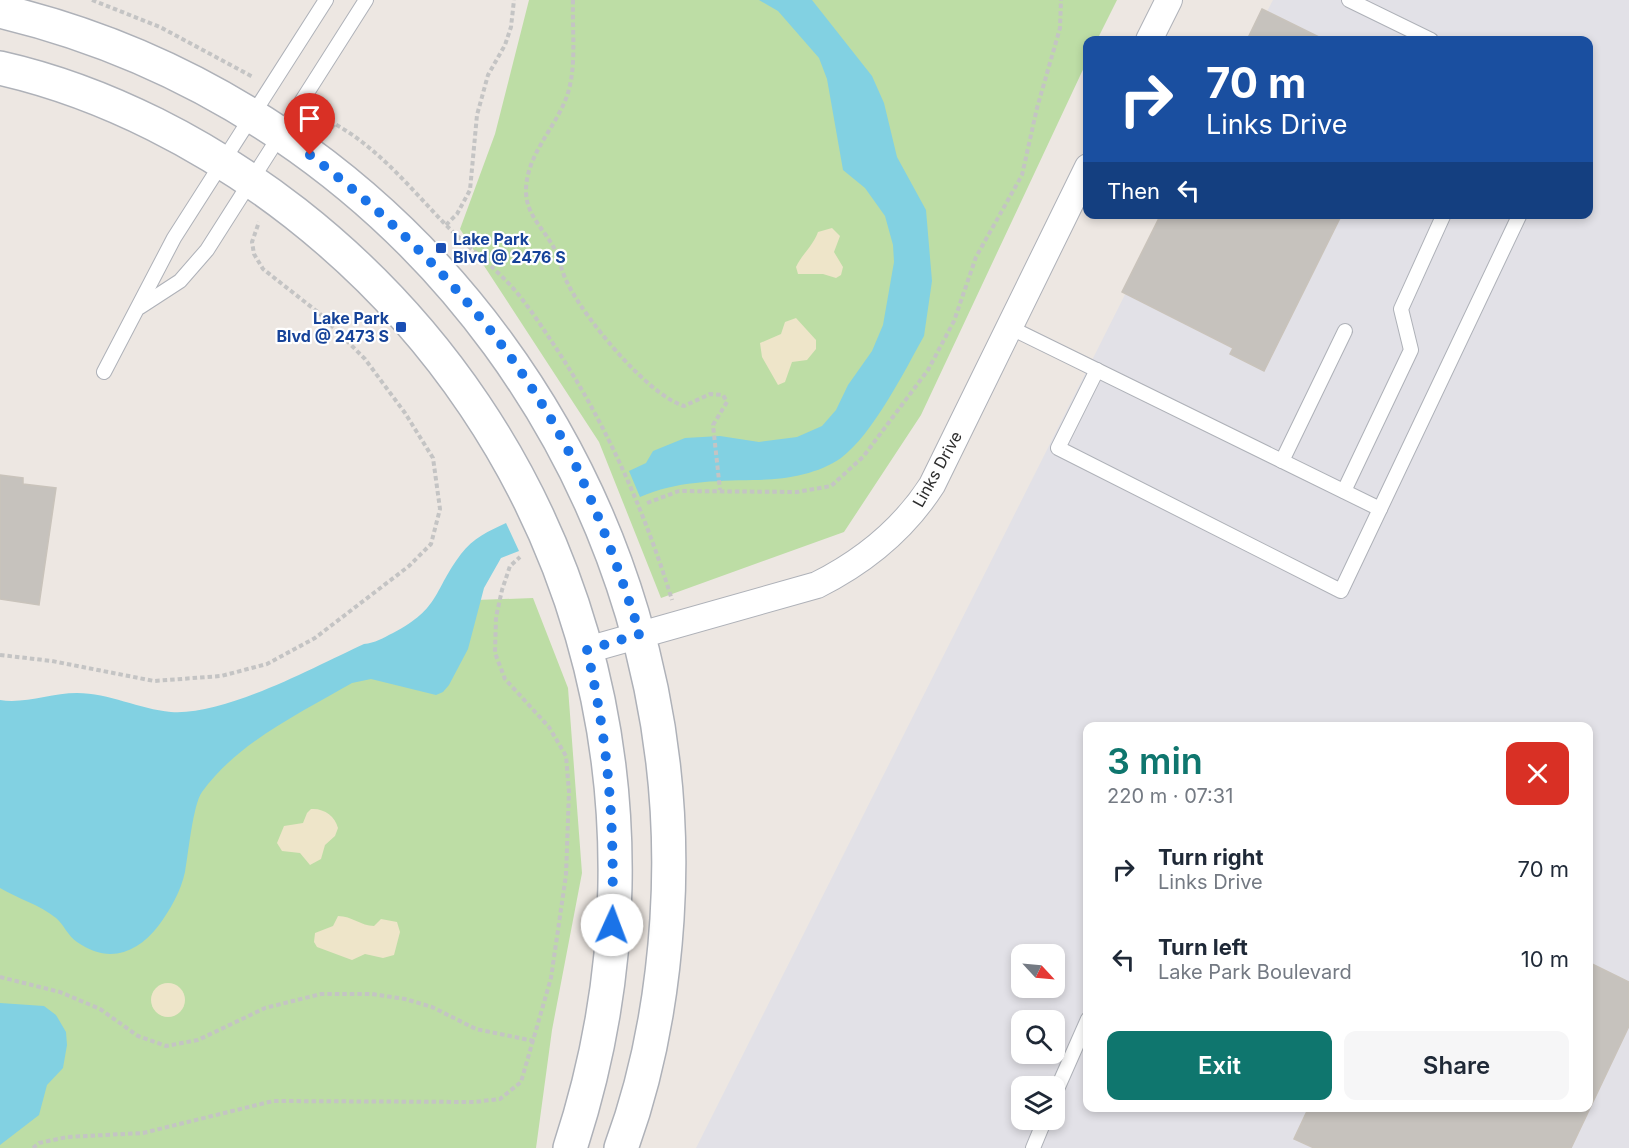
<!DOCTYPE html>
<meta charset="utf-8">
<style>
:root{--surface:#fff;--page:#f6f6f7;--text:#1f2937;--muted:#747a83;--accent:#0f766e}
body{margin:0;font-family:Inter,sans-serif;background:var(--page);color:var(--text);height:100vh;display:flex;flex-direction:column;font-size:22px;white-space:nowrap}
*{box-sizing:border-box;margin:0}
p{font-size:20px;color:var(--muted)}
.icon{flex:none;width:33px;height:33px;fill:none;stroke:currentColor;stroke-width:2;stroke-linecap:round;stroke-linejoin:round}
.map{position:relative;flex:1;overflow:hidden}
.drawer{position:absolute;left:1083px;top:722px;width:510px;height:390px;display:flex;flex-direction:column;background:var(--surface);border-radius:12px;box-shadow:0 3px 9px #0003}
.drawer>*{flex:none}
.hud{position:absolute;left:1083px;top:36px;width:510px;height:183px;border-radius:12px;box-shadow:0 3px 9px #0003;background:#1a4fa0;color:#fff;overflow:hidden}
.needle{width:39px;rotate:116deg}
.controls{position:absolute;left:1011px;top:944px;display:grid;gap:12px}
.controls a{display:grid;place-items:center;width:54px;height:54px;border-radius:12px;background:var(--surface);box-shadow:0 3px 9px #0003;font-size:30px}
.pin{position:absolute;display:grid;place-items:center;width:51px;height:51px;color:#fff;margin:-62px -26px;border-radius:50% 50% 50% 0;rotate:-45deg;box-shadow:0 0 6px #0007}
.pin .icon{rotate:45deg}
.me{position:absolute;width:66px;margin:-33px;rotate:2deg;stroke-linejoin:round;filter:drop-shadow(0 0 4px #0008)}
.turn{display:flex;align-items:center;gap:21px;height:126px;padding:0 24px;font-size:27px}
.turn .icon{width:78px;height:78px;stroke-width:2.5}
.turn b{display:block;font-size:42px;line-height:51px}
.then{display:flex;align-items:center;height:57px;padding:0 24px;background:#0003;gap:12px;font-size:22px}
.round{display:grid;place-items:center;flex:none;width:63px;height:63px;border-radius:12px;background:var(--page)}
.overview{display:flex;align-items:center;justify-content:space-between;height:102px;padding:0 24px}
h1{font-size:36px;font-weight:600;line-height:45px;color:var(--accent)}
.action{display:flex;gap:12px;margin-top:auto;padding:12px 24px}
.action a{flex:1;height:69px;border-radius:12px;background:var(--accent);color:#fff;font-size:24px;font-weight:600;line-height:69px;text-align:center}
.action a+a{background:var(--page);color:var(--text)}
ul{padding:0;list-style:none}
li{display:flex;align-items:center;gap:18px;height:90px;padding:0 24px}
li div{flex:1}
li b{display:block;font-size:22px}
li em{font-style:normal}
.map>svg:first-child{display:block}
.industrial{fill:#e2e1e7;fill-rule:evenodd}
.green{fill:#bddda5}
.sand{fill:#eee5c9}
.water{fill:#82d1e2}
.building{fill:#c6c2bd;stroke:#c9c3bb;stroke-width:1.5}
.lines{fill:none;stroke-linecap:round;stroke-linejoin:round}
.lane-casing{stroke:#aeb1b8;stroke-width:16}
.street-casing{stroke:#aeb1b8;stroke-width:28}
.secondary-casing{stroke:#aeb1b8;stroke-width:36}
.path{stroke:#c4c4c4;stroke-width:4;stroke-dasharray:4.5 3;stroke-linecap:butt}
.lane{stroke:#fff;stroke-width:14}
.street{stroke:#fff;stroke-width:26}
.secondary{stroke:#fff;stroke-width:33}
.route{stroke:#1a73e8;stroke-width:10;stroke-dasharray:0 18}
.transit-dot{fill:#1a4fb4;stroke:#fff;stroke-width:2}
.labels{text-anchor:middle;stroke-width:4.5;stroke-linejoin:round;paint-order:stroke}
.transit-label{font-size:16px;font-weight:bold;fill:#164399;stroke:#fff;text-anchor:start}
.street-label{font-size:16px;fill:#2e2e2e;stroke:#fff}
</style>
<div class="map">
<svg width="1629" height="1148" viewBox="0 0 1629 1148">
<rect width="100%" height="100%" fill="#ede7e2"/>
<path class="industrial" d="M1273,0h356v1148h-933l469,-933 423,-1v-174h-336zM1088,726h500v381h-500zM1022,954h32v33h-32zM1022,1020h32v33h-32zM1022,1086h32v33h-32z"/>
<g class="green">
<path d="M529,0h588l-20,40h-9l-1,21 -166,354 -77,117 -183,66 -62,-156 -139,-213 35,-95z"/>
<path d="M533,598l35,90 14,185 -30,157 -16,118h-536v-423l217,13 259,-138z"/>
</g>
<g class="sand">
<path d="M832,228l8,8 -6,16 9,15 -2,8 -5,3 -13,-4h-25l-2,-7c6,-13 17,-21 22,-35z"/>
<path d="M796,318l20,22v9l-9,11 -15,2 -7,20 -7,3 -16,-28 -2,-14 21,-9 4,-12z"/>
<path d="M311,809c13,-1 24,7 27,19l-3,8 -10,9 -4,14 -11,6 -10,-12 -18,-2 -5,-8 7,-17 19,-3 4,-10z"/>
<path d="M338,916c14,0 23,10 36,10l7,-7 16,3 3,10 -6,23 -11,3 -18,-4 -13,6 -35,-13 -3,-5 1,-9 18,-7z"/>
<circle cx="168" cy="1000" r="17"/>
</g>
<g class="water">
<path d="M759,0h53l60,76 12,27 13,54 29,53 6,71 -8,55c-20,36 -51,98 -83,122 -24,17 -59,22 -88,22 -40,1 -76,1 -113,17l-11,-26 17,-8 7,-12 32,-13 35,-2 39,6 38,-5 25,-11 14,-16 12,-25 24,-34 11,-26 11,-63 -1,-17 -8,-29 -20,-28 -22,-18 -16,-91 -8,-21 -41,-47z"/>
<path d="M506,523l13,28 -18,7 -17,30 -16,61 -19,36 -6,7 -7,3 -65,-16 -19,4c-52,30 -115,60 -150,109 -9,12 -14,64 -17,80 -4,19 -15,38 -26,53 -22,29 -51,39 -82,17 -9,-6 -13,-17 -21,-24 -17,-14 -38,-19 -56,-30v-188c25,4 51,-7 77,-7 32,0 62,16 94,19 54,4 143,-45 193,-68 11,-1 19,-6 29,-11 48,-25 40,-42 68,-79 12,-16 28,-23 45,-31z"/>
<path d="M0,1003l44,3 12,9 10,17 1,13 -4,23 -16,17 -8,30 -39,30z"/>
</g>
<g class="building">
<path d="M1262,9l63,31h-78z"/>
<path d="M1161,214h181l-78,157 -34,-17 3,-6 -111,-56z"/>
<path d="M0,475l23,3v6l33,4 -17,117 -39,-6z"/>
<path d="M1588,962l41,20v44l-58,122h-257l-20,-9 15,-32h279z"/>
</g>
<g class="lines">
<defs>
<g id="lane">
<path d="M1349,0l82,40"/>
<path d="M140,307l40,-26 27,-31 159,-250"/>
<path d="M1009,327l371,182 140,-295"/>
<path d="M1097,370l-39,78 283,143 39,-82"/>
<path d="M104,372l70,-134 152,-238"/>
<path d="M1282,461l63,-130"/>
<path d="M1344,491l67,-141 -10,-41 43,-95"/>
<path d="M1054,1096l34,-77"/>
<path d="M1033,1148l12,-29"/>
</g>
<g id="street">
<path d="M1149,40l20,-40"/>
<path d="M587,650l230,-65c48,-24 86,-55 115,-100l156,-318"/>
</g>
<g id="secondary">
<path d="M0,11c412,98 694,487 667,908 -5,77 -19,156 -46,229"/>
<path d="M0,68c106,24 209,78 295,145 286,224 388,591 275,935"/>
</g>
</defs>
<use href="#lane" class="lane-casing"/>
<use href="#street" class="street-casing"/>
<use href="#secondary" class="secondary-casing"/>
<g class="path">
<path d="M92,0l68,27 93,50"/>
<path d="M573,0c-1,30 4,67 -6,96 -12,33 -41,59 -41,95 0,24 18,38 28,57 6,12 8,26 15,38 18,35 79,109 115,120l26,-12 13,1 4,7 -14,23 7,65"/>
<path d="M316,115c52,21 89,67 127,107 22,23 48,42 69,65 15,17 28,37 40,55 53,79 92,167 120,258"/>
<path d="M327,134l9,-12"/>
<path d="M446,225l11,-11 13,-24 7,-75 11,-40 17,-30 6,-18 3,-27"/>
<path d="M647,503l32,-12 118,1 34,-6 32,-29 65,-87 26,-49 22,-64 46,-82 15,-67 23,-80 1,-28"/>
<path d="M0,655l52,6 102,20 67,-5 46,-12 48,-26 94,-72 22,-22 9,-35 -7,-51 -28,-45 -40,-54 -46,-46 -56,-44 -9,-15 -2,-12 7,-20"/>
<path d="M0,977l60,15 40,17 38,27 28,10 32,-6 67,-32 56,-14h51l33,5 27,8 44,22 58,12"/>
<path d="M33,1148l6,-5 28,-6 76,-4 130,-32 201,1 26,-3 21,-17 30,-104 15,-103 3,-83 -3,-36 -17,-29 -44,-48 -10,-26 1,-36 6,-27 8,-24 10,-9"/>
</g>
<use href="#lane" class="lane"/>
<use href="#street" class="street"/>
<use href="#secondary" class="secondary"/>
</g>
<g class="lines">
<path class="route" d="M310,155c108,83 205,186 265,309 26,55 46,112 65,170l-53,16c22,97 28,175 25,275"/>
</g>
<g class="transit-dot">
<rect x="435" y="242" width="12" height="12" rx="3"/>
<rect x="395" y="321" width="12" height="12" rx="3"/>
</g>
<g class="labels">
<g class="transit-label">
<text x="453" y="245">Lake Park<tspan x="453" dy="18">Blvd @ 2476 S</tspan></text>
<text x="389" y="324" text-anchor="end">Lake Park<tspan x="389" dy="18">Blvd @ 2473 S</tspan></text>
</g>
<g class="street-label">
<text transform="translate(937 469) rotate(-61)" y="6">Links Drive</text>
</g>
</g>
</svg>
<div class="controls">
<a><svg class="needle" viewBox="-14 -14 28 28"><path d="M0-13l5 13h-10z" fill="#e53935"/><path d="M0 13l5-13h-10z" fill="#747a83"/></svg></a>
<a><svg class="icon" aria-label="search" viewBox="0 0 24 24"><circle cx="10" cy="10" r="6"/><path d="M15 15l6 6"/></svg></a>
<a><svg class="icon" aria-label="layers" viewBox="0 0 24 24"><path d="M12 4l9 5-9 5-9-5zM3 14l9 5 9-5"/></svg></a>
</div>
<div class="pin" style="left:310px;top:155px;background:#d93025"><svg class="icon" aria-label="arrive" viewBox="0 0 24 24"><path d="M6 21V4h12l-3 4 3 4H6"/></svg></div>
<svg class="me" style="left:612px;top:925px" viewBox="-20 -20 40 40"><circle r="19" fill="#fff"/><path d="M0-13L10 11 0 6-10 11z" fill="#1a73e8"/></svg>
<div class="hud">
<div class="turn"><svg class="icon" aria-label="right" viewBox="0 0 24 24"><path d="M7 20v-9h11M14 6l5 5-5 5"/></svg><div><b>70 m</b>Links Drive</div></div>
<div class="then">Then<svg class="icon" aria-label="left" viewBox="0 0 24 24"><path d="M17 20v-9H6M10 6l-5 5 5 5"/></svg></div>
</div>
<section class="drawer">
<div class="overview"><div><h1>3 min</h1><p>220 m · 07:31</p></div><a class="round" style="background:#d93025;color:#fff"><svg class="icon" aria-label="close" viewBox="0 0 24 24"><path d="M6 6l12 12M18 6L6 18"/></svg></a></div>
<ul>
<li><svg class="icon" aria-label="right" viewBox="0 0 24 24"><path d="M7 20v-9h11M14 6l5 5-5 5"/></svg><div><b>Turn right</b><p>Links Drive</p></div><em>70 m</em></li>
<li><svg class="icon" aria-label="left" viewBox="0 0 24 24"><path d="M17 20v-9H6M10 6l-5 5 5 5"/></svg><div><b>Turn left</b><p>Lake Park Boulevard</p></div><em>10 m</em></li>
</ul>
<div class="action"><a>Exit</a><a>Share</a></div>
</section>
</div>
